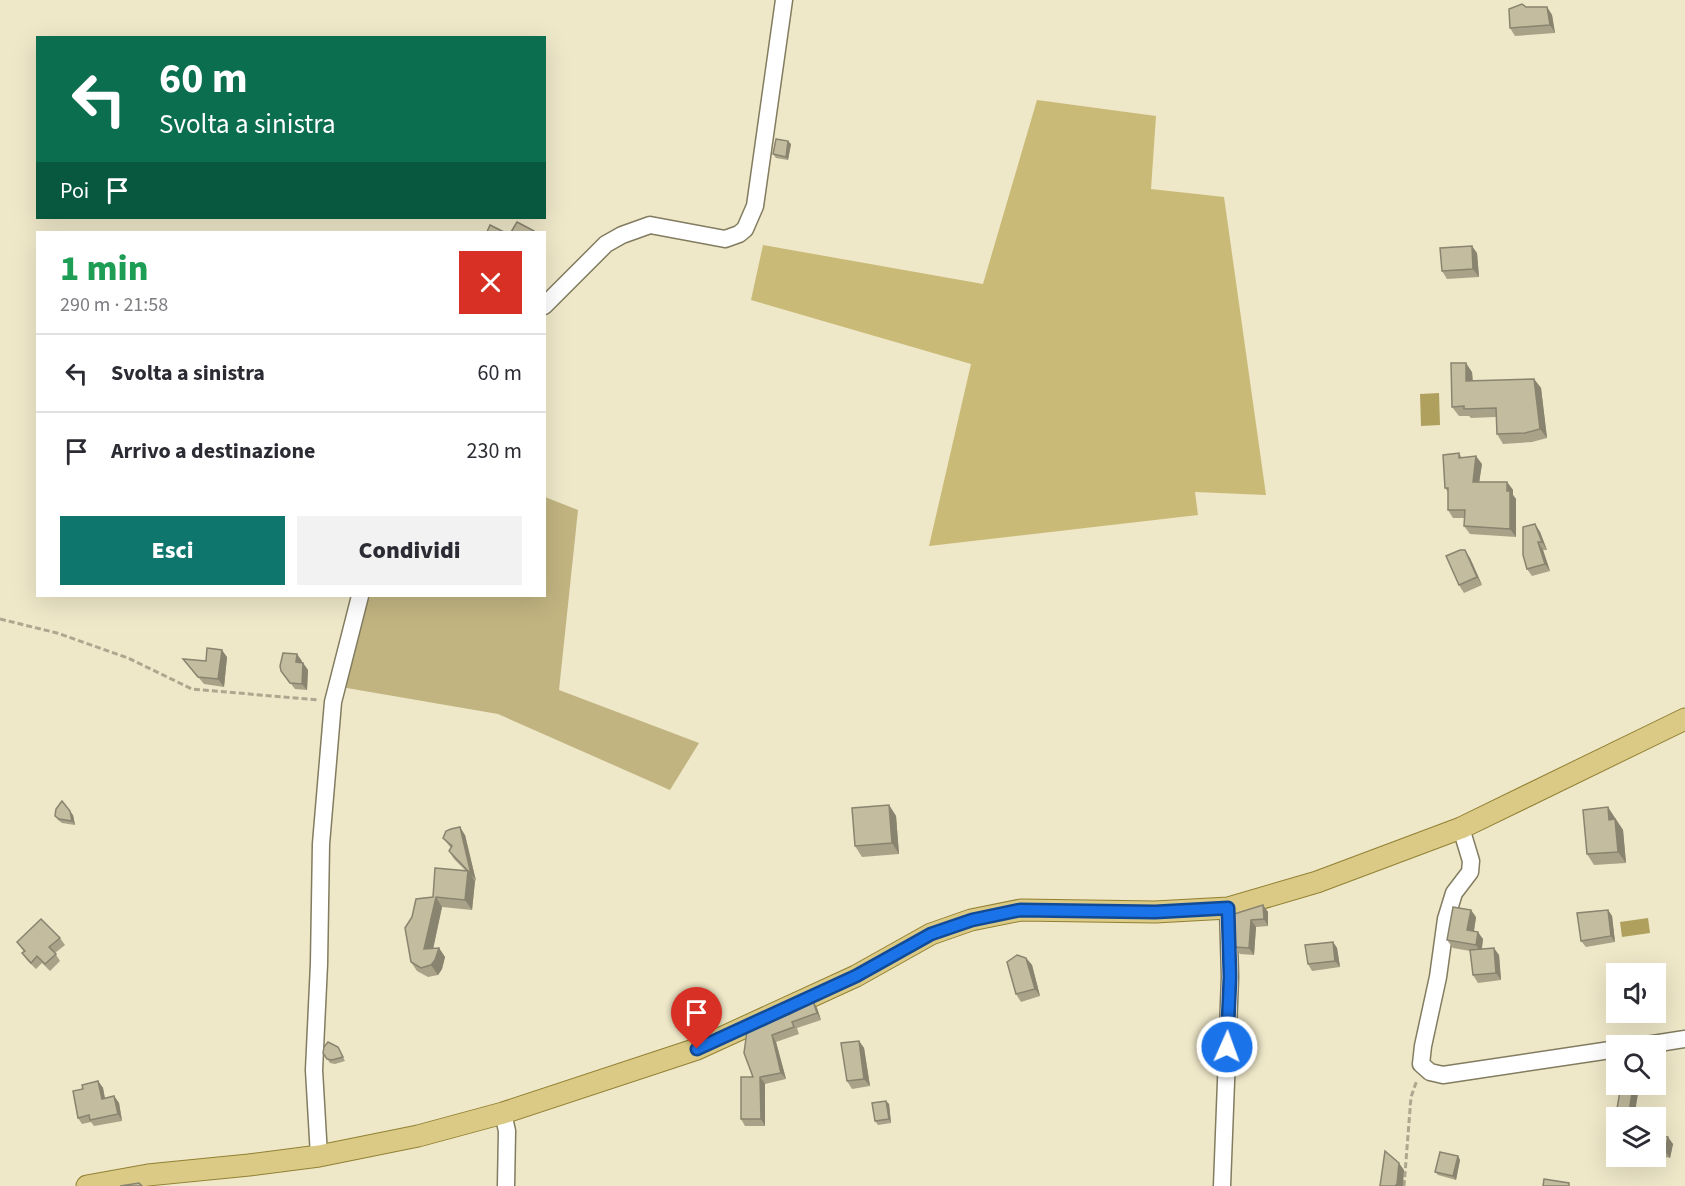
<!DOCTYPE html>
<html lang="it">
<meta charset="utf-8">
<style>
:root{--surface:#fff;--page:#f2f2f3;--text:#2b2b33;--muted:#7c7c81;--line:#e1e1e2;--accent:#0f766e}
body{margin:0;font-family:"Source Sans 3",sans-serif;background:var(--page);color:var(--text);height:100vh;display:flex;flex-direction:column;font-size:22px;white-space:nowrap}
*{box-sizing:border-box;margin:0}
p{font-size:20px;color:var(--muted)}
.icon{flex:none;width:33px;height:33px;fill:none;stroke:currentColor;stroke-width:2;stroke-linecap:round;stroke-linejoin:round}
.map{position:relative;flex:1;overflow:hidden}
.details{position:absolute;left:36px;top:231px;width:510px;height:366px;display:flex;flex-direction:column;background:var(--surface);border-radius:0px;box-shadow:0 6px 24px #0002}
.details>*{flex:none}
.top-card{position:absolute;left:36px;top:36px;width:510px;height:183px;border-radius:0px;box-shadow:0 6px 24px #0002;background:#0b6e4f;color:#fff;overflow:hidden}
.controls{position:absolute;left:1606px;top:963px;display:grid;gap:12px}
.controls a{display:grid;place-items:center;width:60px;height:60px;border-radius:0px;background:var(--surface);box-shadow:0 6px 24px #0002;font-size:30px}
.pin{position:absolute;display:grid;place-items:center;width:51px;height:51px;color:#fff;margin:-62px -26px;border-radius:50% 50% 50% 0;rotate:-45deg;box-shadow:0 0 6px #0007}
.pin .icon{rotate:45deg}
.me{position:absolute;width:66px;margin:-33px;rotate:2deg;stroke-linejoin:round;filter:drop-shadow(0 0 4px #0008)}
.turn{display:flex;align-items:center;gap:21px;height:126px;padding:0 24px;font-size:27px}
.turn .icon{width:78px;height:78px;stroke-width:2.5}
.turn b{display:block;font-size:42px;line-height:51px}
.then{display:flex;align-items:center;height:57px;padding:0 24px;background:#0003;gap:12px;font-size:22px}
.round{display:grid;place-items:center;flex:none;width:63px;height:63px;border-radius:0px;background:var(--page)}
.overview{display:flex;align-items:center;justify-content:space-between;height:102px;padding:0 24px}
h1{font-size:36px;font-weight:800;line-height:45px;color:#1e9e55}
.cta{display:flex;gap:12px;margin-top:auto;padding:12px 24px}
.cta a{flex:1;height:69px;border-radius:0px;background:var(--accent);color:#fff;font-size:24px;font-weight:800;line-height:69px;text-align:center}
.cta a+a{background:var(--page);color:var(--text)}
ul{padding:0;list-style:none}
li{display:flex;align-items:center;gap:18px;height:78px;padding:0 24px;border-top:2px solid var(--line)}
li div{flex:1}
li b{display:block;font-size:22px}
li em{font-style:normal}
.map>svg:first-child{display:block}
.green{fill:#c1b481}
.forest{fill:#caba77}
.water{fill:#afa05e}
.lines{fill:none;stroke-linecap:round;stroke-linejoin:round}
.minor-casing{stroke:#827c60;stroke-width:19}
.major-casing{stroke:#928032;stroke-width:23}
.path{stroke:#ada78f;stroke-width:3;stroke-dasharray:6 3;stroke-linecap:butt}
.minor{stroke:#fff;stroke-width:16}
.major{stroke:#daca86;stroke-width:21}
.wall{fill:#a9a289}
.shaded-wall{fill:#89846f}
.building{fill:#c4bc9f;stroke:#89846f;stroke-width:1.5}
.route-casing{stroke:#114b97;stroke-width:15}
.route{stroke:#1a73e8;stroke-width:10}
</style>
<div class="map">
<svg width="1685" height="1186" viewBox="0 0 1685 1186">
<rect width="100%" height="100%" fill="#eee7c8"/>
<path class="green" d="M545,497l33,13 -19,180 140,53 -29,47 -172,-76 -157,-27 27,-91h176z"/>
<path class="forest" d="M1037,100l119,16 -5,73 73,8 42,298 -71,-3 3,23 -269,31 42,-182 -220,-64 12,-55 220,39z"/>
<g class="water">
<path d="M1439,393l1,32 -19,1 -1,-32z"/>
<path d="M1648,918l2,15 -28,4 -2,-15z"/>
</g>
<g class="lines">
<defs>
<g id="minor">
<path d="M544,306l62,-62 16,-9 28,-10 75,14 14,-5 6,-5 10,-23 29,-206"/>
<path d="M1461,828l10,33 -1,11 -16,21 -8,26 -8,58 -15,69 -2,18 9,8 13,3 174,-26"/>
<path d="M1640,1046l45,-7"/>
<path d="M503,1113l4,18 -1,55"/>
<path d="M319,1156l-5,-86 5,-106 2,-120 12,-142 27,-106"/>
<path d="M1222,1186l8,-209 -2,-69"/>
</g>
<path id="major" d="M87,1186l61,-11 101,-10 70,-9 99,-20 85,-23 194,-64 159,-73 75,-42 40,-14 50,-10 134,2 73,-4 89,-26 144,-54 224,-109"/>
</defs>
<use href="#minor" class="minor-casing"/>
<use href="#major" class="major-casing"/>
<g class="path">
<path d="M0,619l57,14 71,25 64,31 126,11"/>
<path d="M1404,1186l7,-89 6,-17"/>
</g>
<use href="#minor" class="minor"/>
<use href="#major" class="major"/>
</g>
<g class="wall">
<path d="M1526,7h21l5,8 3,18 -40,3 -5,-8z"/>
<path d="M791,144l-3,16 -12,-2 -3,-4z"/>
<path d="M1477,253l2,24 -32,2 -5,-8z"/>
<path d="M1472,372l1,9 61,-2 7,9 6,50 -15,4 -29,2 -6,-10 -1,-17 -25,1 -2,-2h-10l-7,-9z"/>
<path d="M1459,453l3,5 20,6 -3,18h28l6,8v5l3,4v38l-46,-3 -6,-8 1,-8h-12l-5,-8v-18l-3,-4z"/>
<path d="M1535,524l5,8 7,18h-4l7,21 -18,5 -5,-7z"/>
<path d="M1470,558l12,27 -18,8 -5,-8z"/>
<path d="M227,657l-3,30 -20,-3 -21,-25 23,2z"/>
<path d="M302,661l-1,2h2l5,7 -1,20 -12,-1 -14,-18z"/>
<path d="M889,805l7,11 3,38 -37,3 -7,-11z"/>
<path d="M73,815l2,10 -13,-2 -4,-3 -3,-4z"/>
<path d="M1616,819v1l7,10 3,33 -32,2 -7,-11z"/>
<path d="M465,835l11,46 -4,-4 3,4 -3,29 -30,-3 -9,41h6l6,9 -3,12 -4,6 -10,2 -11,-6 -6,-9 22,-65 33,-26 -12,-12 -5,-8 2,-3 -8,-10z"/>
<path d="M1263,905l5,7v14l-12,1 -2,28 -14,-1 -5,-7 -1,-33z"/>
<path d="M1608,910l4,6 3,26 -29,5 -5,-6z"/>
<path d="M1476,917l-2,14 9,8 -1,10 17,6 2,25 -23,3 -5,-8 -3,-24 -17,-3 -6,-8z"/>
<path d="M60,938l5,7 -10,8 5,8 -10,10 -8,-8 -6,6 -9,-9 -5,-7 2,-1 -7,-10z"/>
<path d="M1333,942l4,6 3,19 -28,4 -4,-7z"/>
<path d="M1026,958l6,7 8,31 -19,6 -5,-8z"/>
<path d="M813,1001l4,7 4,12 -24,8 2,6 -23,8 10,37 -21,5v42h-20l-4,-7 12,-42 -6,-46 43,-17z"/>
<path d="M859,1041l5,7 6,38 -18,3 -5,-8z"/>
<path d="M338,1047l7,14 -10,3 -5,-1 -7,-10z"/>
<path d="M98,1081l5,7 2,10 9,-2 5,7 3,18 -28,5 -3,-4 -9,2 -4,-6 5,-29z"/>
<path d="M886,1101l3,3 2,19 -13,2 -3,-4z"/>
<path d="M1656,1132l2,3 15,9 -3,14 -14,-3z"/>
<path d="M1458,1156l2,4 -4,20 -18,-5 -3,-3z"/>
<path d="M1634,1156h21l-1,4z"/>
</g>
<g class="shaded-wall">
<path d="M1547,7l5,8 3,18 -5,-8z"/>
<path d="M788,141l3,3 -3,16 -2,-3z"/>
<path d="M1472,246l5,7 2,24 -6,-8z"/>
<path d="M1466,363l6,9 1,18 -7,-9z"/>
<path d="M1534,379l7,9 6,50 -7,-9z"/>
<path d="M1476,456l6,8 -4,26 -5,-8z"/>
<path d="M1507,482l6,8v5l3,4v38l-6,-8z"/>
<path d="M1535,524l5,8 7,18 -5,-8z"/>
<path d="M1538,542l5,8 7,21 -5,-7z"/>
<path d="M1465,550l5,8 12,27 -5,-8z"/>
<path d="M222,650l5,7 -3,30 -6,-8z"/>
<path d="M297,654l5,7 -1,8 -5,-7z"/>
<path d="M303,663l5,7 -1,20 -5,-6z"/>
<path d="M889,805l7,11 3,38 -7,-11z"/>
<path d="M1608,807l15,23 3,33 -8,-11 -9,-32z"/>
<path d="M70,811l3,4 2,10 -3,-4z"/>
<path d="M460,827l5,8 11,46 -5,-7z"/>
<path d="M468,871l7,10 -3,29 -7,-10z"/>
<path d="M436,897l6,10 -11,52 -7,-10z"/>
<path d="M1263,905l5,7v14l-4,-7z"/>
<path d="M1471,910l5,7 -3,20 -6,-7z"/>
<path d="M1608,910l4,6 3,26 -4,-6z"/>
<path d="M1251,920l5,7 -2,28 -5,-7z"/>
<path d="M1478,932l5,7 -2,14 -5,-8z"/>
<path d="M1333,942l4,6 3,19 -5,-6z"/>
<path d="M439,948l6,9 -3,12 -4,6 -7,-10z"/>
<path d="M1494,948l5,7 2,25 -5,-7z"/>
<path d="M1026,958l6,7 8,31 -5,-7z"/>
<path d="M813,1001l4,7 4,12 -4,-7z"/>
<path d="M772,1035l4,7 10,37 -5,-6z"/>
<path d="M859,1041l5,7 6,38 -6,-7z"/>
<path d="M760,1077l5,7v42l-4,-7z"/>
<path d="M98,1081l5,7 3,17 -4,-6z"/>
<path d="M1633,1087l5,7 -4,24h-6z"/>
<path d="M114,1096l5,7 3,18 -4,-7z"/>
<path d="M886,1101l3,3 2,19 -2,-4z"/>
<path d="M1668,1137l5,7 -3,14 -5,-7z"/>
<path d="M1458,1156l2,4 -4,20 -3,-4z"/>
<path d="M1399,1163l5,7 -1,16h-8z"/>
</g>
<g class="building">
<path d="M1522,4l4,3h21l3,18 -40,3 -1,-19z"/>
<path d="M776,139l12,2 -2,16 -13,-3z"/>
<path d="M517,222l17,9 -1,1h-22z"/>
<path d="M490,225l14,7h-17z"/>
<path d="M1472,246l1,23 -31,2 -2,-23z"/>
<path d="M1451,363h15v18l68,-2 6,50 -15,4 -28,1 -1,-26 -32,1v-3l-12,1z"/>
<path d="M1459,453v5l17,-2 -3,26h34v9h3v38l-46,-3 1,-16h-17v-22h-3l-2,-33z"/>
<path d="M1535,524l7,18h-4l7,22 -18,5 -4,-14v-28z"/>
<path d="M1460,550h5l12,27 -18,8 -13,-29z"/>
<path d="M207,648l15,2 -4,29 -20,-2 -15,-18 23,2z"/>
<path d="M283,653l14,1 -1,8 7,1 -1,21 -12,-1 -9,-12 -1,-5z"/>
<path d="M62,801l8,10 2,10 -13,-2 -4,-3 1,-7z"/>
<path d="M889,805l3,38 -37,3 -3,-38z"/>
<path d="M1608,807l1,13 6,-1 3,33 -31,2 -4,-44z"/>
<path d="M460,827l11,47 -22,-23 3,-5 -9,-8 3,-7 5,-2z"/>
<path d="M435,868l33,3 -3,29 -29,-3 -12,52 15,-1 -4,12 -4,5 -10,3 -10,-6 -6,-34 7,-11 4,-18 17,-2z"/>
<path d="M1263,905l1,14 -13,1 -2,28 -14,-1 -1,-33z"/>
<path d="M1453,907l18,3 -4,20 11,2 -2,13 -29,-5z"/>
<path d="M1608,910l3,26 -30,5 -4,-28z"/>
<path d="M41,919l19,19 -11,9 7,7 -11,10 -8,-8 -6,7 -9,-10 3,-2 -8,-9z"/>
<path d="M1333,942l2,19 -27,3 -3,-19z"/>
<path d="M1494,948l2,25 -23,2 -3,-25z"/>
<path d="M1017,955l9,3 9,31 -19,5 -9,-32z"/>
<path d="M813,1001l4,12 -25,9 2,5 -22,8 9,38 -21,4 1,42h-20v-42h12l-9,-24 3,-22 43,-17z"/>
<path d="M859,1041l5,38 -17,2 -6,-38z"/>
<path d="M328,1042l10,5 5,10 -11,3 -5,-1 -4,-6 1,-6z"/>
<path d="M98,1081l4,18 12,-3 4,18 -28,6 -1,-5 -11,3 -5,-27 10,-2 -1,-4z"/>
<path d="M1623,1087h10l-5,31h-11v8h-3l6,-35z"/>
<path d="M886,1101l3,18 -14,2 -3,-18z"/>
<path d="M1656,1135l12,2 -3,14 -9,-2z"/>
<path d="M1385,1151l14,12 -2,21 -2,2h-15z"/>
<path d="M1440,1152l18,4 -5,20 -18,-4z"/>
<path d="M1544,1179l25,4v3h-26z"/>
<path d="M139,1183l3,3h-22z"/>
</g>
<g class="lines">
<defs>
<path id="route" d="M697,1049l159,-73 75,-42 41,-14 48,-10 135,2 73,-4 2,69 -3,70"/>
</defs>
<use href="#route" class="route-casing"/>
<use href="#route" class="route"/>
</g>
</svg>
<div class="controls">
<a><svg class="icon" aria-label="sound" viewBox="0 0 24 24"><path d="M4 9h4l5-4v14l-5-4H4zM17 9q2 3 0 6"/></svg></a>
<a><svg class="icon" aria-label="search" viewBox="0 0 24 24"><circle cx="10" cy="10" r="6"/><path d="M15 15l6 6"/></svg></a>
<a><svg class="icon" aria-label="layers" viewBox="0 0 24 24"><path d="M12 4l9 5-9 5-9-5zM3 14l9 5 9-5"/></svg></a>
</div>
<div class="pin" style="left:697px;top:1049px;background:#d93025"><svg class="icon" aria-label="arrive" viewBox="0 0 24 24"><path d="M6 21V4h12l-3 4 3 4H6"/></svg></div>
<svg class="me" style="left:1227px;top:1047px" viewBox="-20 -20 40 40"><circle r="17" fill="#1a73e8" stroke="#fff" stroke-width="3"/><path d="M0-11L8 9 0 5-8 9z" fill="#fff"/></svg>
<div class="top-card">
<div class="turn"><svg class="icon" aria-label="left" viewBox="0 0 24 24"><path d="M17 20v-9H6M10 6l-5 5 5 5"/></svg><div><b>60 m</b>Svolta a sinistra</div></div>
<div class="then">Poi<svg class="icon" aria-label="arrive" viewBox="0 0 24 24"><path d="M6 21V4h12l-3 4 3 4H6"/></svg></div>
</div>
<section class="details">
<div class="overview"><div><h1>1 min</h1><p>290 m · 21:58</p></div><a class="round" style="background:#d93025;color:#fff"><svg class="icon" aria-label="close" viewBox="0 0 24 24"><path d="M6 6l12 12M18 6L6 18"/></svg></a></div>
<ul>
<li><svg class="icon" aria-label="left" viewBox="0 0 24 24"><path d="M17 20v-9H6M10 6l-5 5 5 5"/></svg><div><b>Svolta a sinistra</b></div><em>60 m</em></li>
<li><svg class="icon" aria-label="arrive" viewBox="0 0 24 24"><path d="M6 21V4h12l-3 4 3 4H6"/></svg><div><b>Arrivo a destinazione</b></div><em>230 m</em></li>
</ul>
<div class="cta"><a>Esci</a><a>Condividi</a></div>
</section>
</div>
